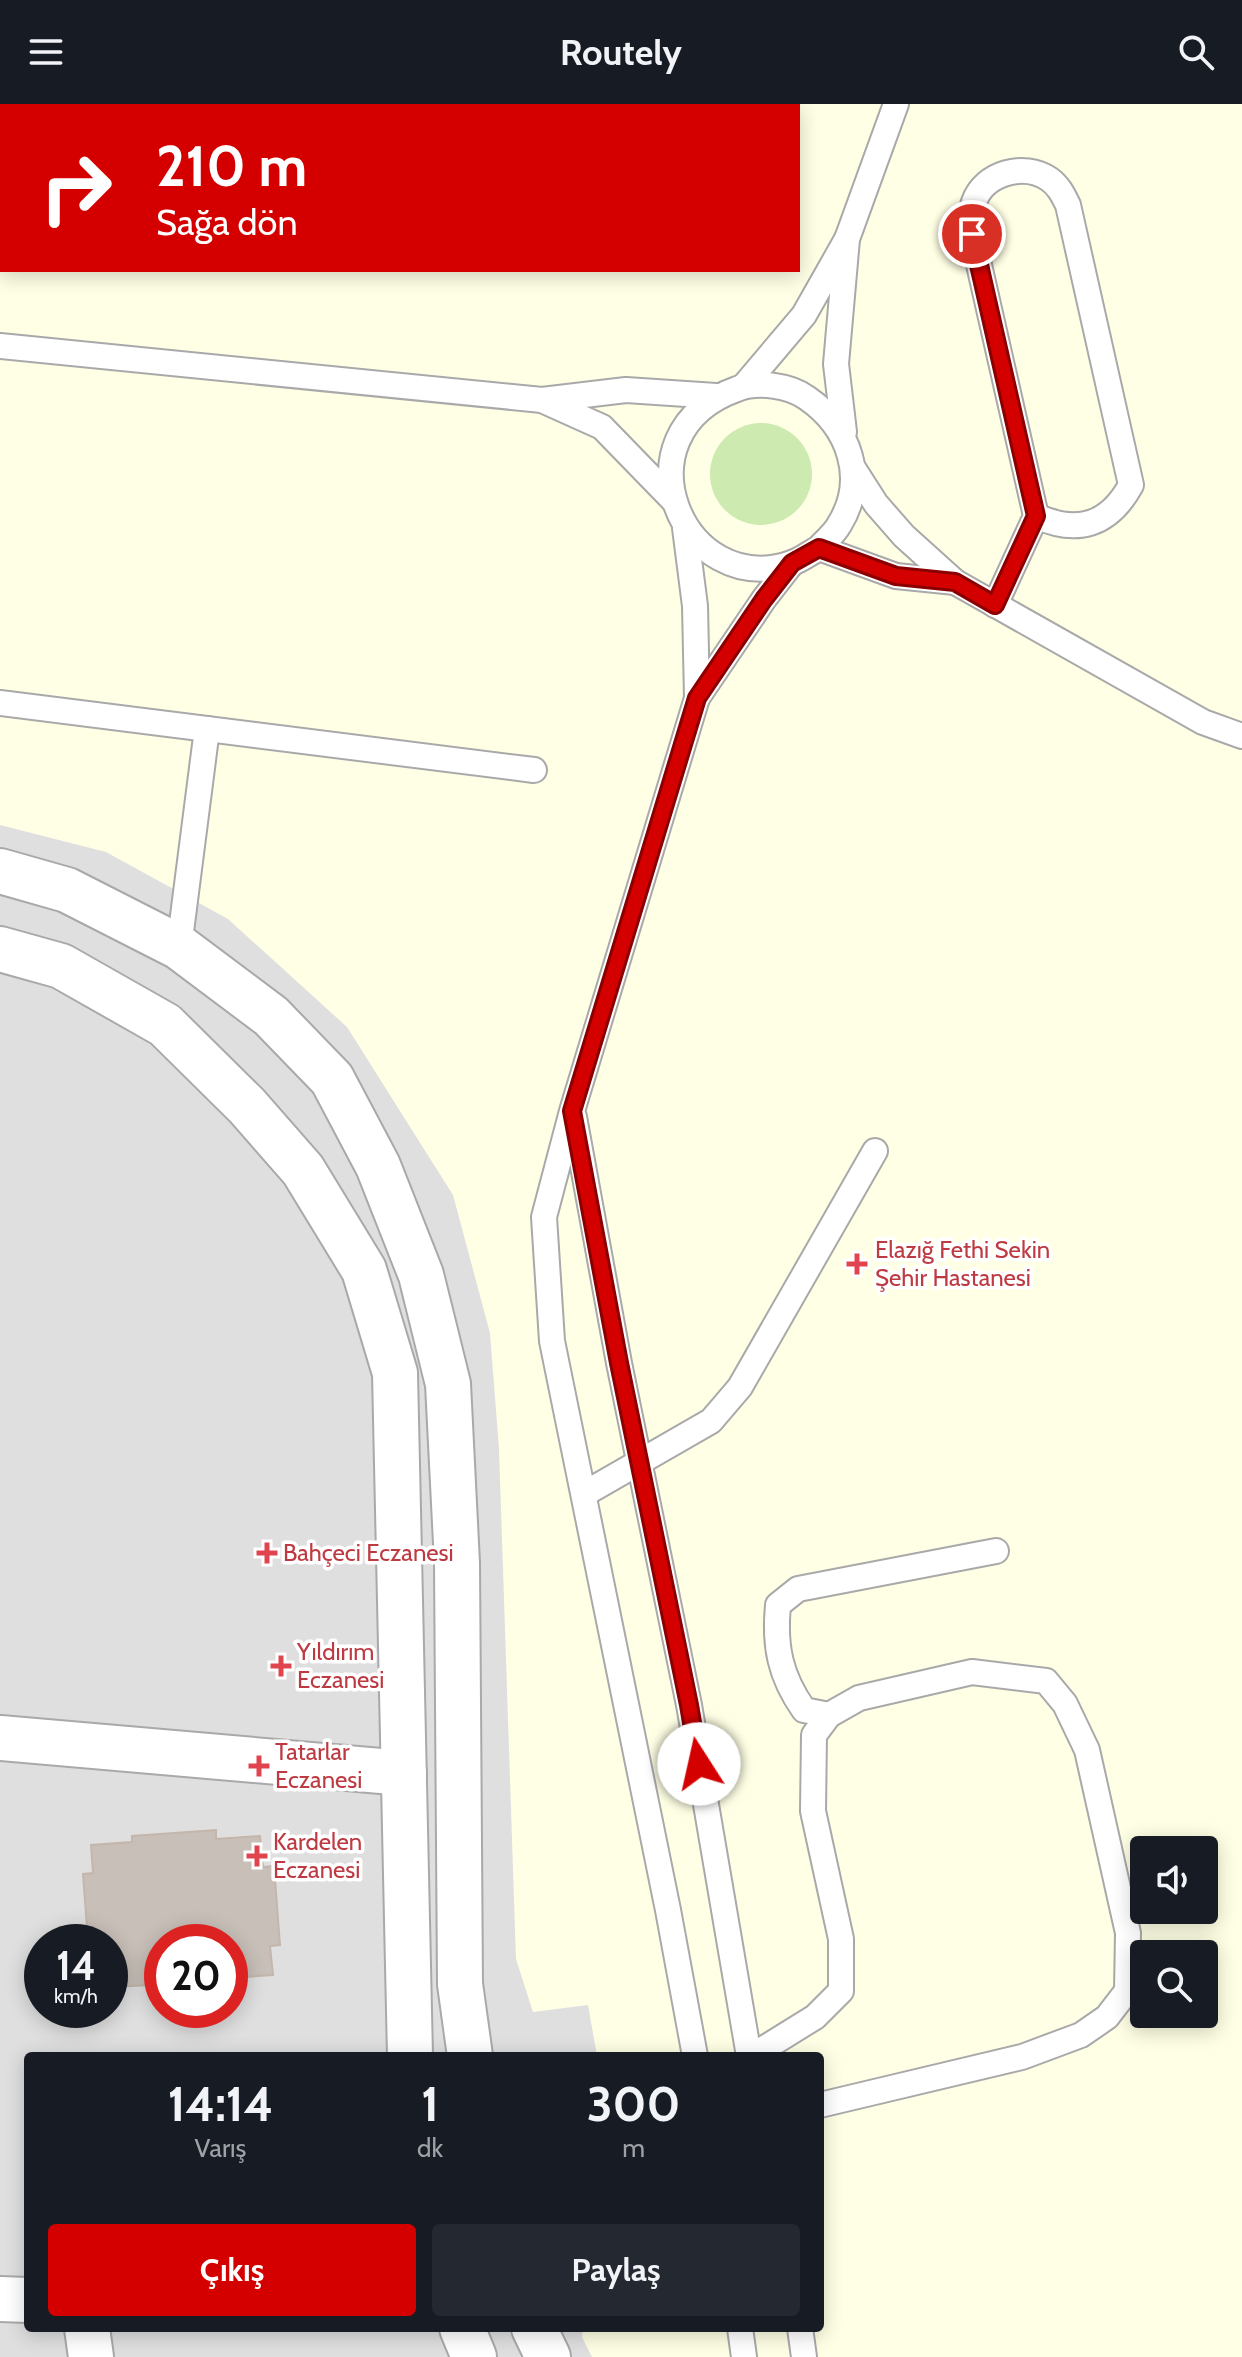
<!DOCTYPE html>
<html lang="tr">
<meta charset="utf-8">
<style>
:root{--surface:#171b24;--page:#242831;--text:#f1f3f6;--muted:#9ea1a6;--accent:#d40000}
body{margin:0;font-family:Cabin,sans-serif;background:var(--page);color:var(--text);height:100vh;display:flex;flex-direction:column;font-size:30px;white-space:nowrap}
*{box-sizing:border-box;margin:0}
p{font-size:26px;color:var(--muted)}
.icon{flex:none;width:44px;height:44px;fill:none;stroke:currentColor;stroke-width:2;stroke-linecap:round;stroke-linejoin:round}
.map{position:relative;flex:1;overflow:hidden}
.side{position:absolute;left:24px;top:1948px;width:800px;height:280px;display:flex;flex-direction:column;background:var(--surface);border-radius:8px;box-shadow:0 4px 20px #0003}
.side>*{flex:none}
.hud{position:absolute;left:0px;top:0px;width:800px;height:168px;box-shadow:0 4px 20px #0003;background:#d40000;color:#fff;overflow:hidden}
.tools{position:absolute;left:1130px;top:1732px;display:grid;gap:16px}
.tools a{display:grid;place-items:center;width:88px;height:88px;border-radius:8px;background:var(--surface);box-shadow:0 4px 20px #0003;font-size:40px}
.speed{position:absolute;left:24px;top:1820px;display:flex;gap:16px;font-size:40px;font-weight:700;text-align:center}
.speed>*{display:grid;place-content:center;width:104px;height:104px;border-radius:50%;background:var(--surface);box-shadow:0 4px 20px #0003;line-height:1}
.speed small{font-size:20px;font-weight:400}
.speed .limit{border:12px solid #d22;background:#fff;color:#111}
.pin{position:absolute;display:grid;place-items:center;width:68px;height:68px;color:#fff;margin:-34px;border:4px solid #fff;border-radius:50%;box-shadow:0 2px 8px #0007}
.me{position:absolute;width:88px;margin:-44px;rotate:350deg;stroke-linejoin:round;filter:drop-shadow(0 0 6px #0008)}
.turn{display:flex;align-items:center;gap:28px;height:168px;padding:0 24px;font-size:36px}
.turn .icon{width:104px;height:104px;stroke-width:2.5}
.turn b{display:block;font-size:56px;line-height:68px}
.eta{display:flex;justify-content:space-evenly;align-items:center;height:136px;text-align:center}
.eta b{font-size:48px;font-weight:700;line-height:56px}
.action{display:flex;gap:16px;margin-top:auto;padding:16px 24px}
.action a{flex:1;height:92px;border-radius:8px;background:var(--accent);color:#fff;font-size:32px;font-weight:700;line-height:92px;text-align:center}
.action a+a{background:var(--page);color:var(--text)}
header{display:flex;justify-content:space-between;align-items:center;height:104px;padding:0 24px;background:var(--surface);font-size:36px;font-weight:700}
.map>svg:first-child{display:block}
.residential{fill:#e0dfdf;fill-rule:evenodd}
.education{fill:#ffffe5;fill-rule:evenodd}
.grass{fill:#cdebb0}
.building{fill:#c7bfb8;stroke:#c4b6ab;stroke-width:2}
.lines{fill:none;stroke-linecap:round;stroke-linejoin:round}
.service-casing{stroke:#a9a9a9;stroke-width:28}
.minor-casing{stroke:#a9a9a9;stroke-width:48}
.tertiary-casing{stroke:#a9a9a9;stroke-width:48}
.service{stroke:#fff;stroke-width:24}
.minor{stroke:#fff;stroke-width:44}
.tertiary{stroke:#fff;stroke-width:44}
.route-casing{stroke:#8a0000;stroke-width:20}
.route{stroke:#d40000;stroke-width:14}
.health-dot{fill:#e0444e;stroke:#fff;stroke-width:3}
.labels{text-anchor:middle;stroke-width:7;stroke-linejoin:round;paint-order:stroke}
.health-label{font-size:24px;fill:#be3a42;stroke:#fff;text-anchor:start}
</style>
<header><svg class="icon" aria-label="menu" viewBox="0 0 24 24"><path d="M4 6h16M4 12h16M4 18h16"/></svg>Routely<svg class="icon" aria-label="search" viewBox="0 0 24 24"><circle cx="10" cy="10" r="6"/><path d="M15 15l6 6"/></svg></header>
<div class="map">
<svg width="1242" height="2253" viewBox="0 0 1242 2253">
<rect width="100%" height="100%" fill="#f2efe9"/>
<path class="residential" d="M0,0h1242v2253h-1242zM2,2h796v164h-796zM1144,1746h60v60h-60zM42,1838h68v68h-68zM162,1838h68v68h-68zM1144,1850h60v60h-60zM28,1952h792v272h-792z"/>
<path class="education" d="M0,0h1242v2253h-650l-10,-20 1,-9h237v-272h-223l-9,-51 -55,7 -17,-53 -17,-510 -9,-116 -37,-138 -106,-168 -119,-108 -122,-67 -106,-27zM2,2h796v164h-796zM1144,1746h60v60h-60zM1144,1850h60v60h-60z"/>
<circle class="grass" cx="761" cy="370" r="51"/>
<path class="building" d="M216,1726v9l44,-3 3,31 11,-1 6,79 -10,1 3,29 -43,3v-36h-68v50l-10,1v-8l-42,2v-45h-22l-5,-68 10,-1 -2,-28 41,-3v-6z"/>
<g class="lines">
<defs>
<g id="service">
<path d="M847,135l49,-135"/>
<path d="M0,242l542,54"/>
<path d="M744,282l60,-71 43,-76 -11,125 8,68"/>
<path d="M853,364l23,36 28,32 51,46 248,140 39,14"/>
<path d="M673,396l-71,-73 -60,-27 84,-10 90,6"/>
<path d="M685,424l10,78 2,92 -125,413 -28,106 8,124 116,569 27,146"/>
<path d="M819,444c6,-7 15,-14 20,-23 29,-46 10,-98 -32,-127 -18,-13 -50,-17 -70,-9 -124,44 -55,212 55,174 9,-3 18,-10 27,-15l77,28 59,6"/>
<path d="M995,501l41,-89 -64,-282c-1,-11 -2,-21 2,-32 10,-29 50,-40 75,-23 10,7 14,16 19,26l63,280c-22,40 -53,50 -95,31"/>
<path d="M697,594l67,-99 28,-36"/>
<path d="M0,599l534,67"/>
<path d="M179,843l28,-218"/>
<path d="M574,1013l45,246 70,342 60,351"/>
<path d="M584,1390l127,-73 29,-34 135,-236"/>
<path d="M829,1611l-25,-5c-24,-34 -30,-64 -26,-105l20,-16 198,-38"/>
<path d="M752,1952l63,-39 26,-26v-52l-28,-128 1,-76 15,-20 30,-17 113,-26 74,9 19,23 22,46 41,183 -1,58 -20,26 -26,18 -59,22 -202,48"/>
<path d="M740,2224l4,29"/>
<path d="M800,2224l4,29"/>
</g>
<g id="minor">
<path d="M0,1634l404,35"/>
<path d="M0,2195l28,1"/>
<path d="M87,2224l4,29"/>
</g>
<g id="tertiary">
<path d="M0,767l67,19 112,57 92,69 61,63 46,87 43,109 27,109 9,179 3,421 10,72"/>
<path d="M0,845l61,17 104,59 82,81 56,64 61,100 31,103 15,683"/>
<path d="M462,2224l12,29"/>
<path d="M534,2224l14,29"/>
</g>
</defs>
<use href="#service" class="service-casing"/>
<use href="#minor" class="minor-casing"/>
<use href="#tertiary" class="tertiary-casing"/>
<use href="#service" class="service"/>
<use href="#minor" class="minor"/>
<use href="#tertiary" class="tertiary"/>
</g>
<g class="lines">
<defs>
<path id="route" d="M699,1660l-10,-59 -70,-342 -47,-252 125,-413 67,-99 28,-36 27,-15 77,28 59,6 40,23 41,-89 -64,-282"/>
</defs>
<use href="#route" class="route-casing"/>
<use href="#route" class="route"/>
</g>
<g class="health-dot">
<path d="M853 1148h8v8h8v8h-8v8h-8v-8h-8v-8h8z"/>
<path d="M263 1437h8v8h8v8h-8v8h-8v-8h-8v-8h8z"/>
<path d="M277 1550h8v8h8v8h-8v8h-8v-8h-8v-8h8z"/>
<path d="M255 1650h8v8h8v8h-8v8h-8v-8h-8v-8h8z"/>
<path d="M253 1740h8v8h8v8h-8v8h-8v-8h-8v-8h8z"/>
</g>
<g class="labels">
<g class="health-label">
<text x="875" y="1154">Elazığ Fethi Sekin<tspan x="875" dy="28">Şehir Hastanesi</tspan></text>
<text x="283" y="1457">Bahçeci Eczanesi</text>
<text x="297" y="1556">Yıldırım<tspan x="297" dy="28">Eczanesi</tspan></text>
<text x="275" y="1656">Tatarlar<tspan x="275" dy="28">Eczanesi</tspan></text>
<text x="273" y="1746">Kardelen<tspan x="273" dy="28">Eczanesi</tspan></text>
</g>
</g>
</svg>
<div class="tools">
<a><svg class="icon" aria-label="sound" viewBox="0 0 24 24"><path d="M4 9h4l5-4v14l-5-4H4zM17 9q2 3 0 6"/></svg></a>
<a><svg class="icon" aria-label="search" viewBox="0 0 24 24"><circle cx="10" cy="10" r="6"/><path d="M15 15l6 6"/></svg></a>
</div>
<div class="speed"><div>14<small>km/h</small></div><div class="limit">20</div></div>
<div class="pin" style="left:972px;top:130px;background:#d93025"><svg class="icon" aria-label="arrive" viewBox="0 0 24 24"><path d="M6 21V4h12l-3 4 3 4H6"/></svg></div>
<svg class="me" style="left:699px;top:1660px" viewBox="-20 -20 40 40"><circle r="19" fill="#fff"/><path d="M0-13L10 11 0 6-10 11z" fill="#d40000"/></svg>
<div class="hud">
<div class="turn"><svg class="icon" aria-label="right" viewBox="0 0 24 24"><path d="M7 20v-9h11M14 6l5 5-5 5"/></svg><div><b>210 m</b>Sağa dön</div></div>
</div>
<section class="side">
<div class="eta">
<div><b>14:14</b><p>Varış</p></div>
<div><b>1</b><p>dk</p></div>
<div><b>300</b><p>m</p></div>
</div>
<div class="action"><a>Çıkış</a><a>Paylaş</a></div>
</section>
</div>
